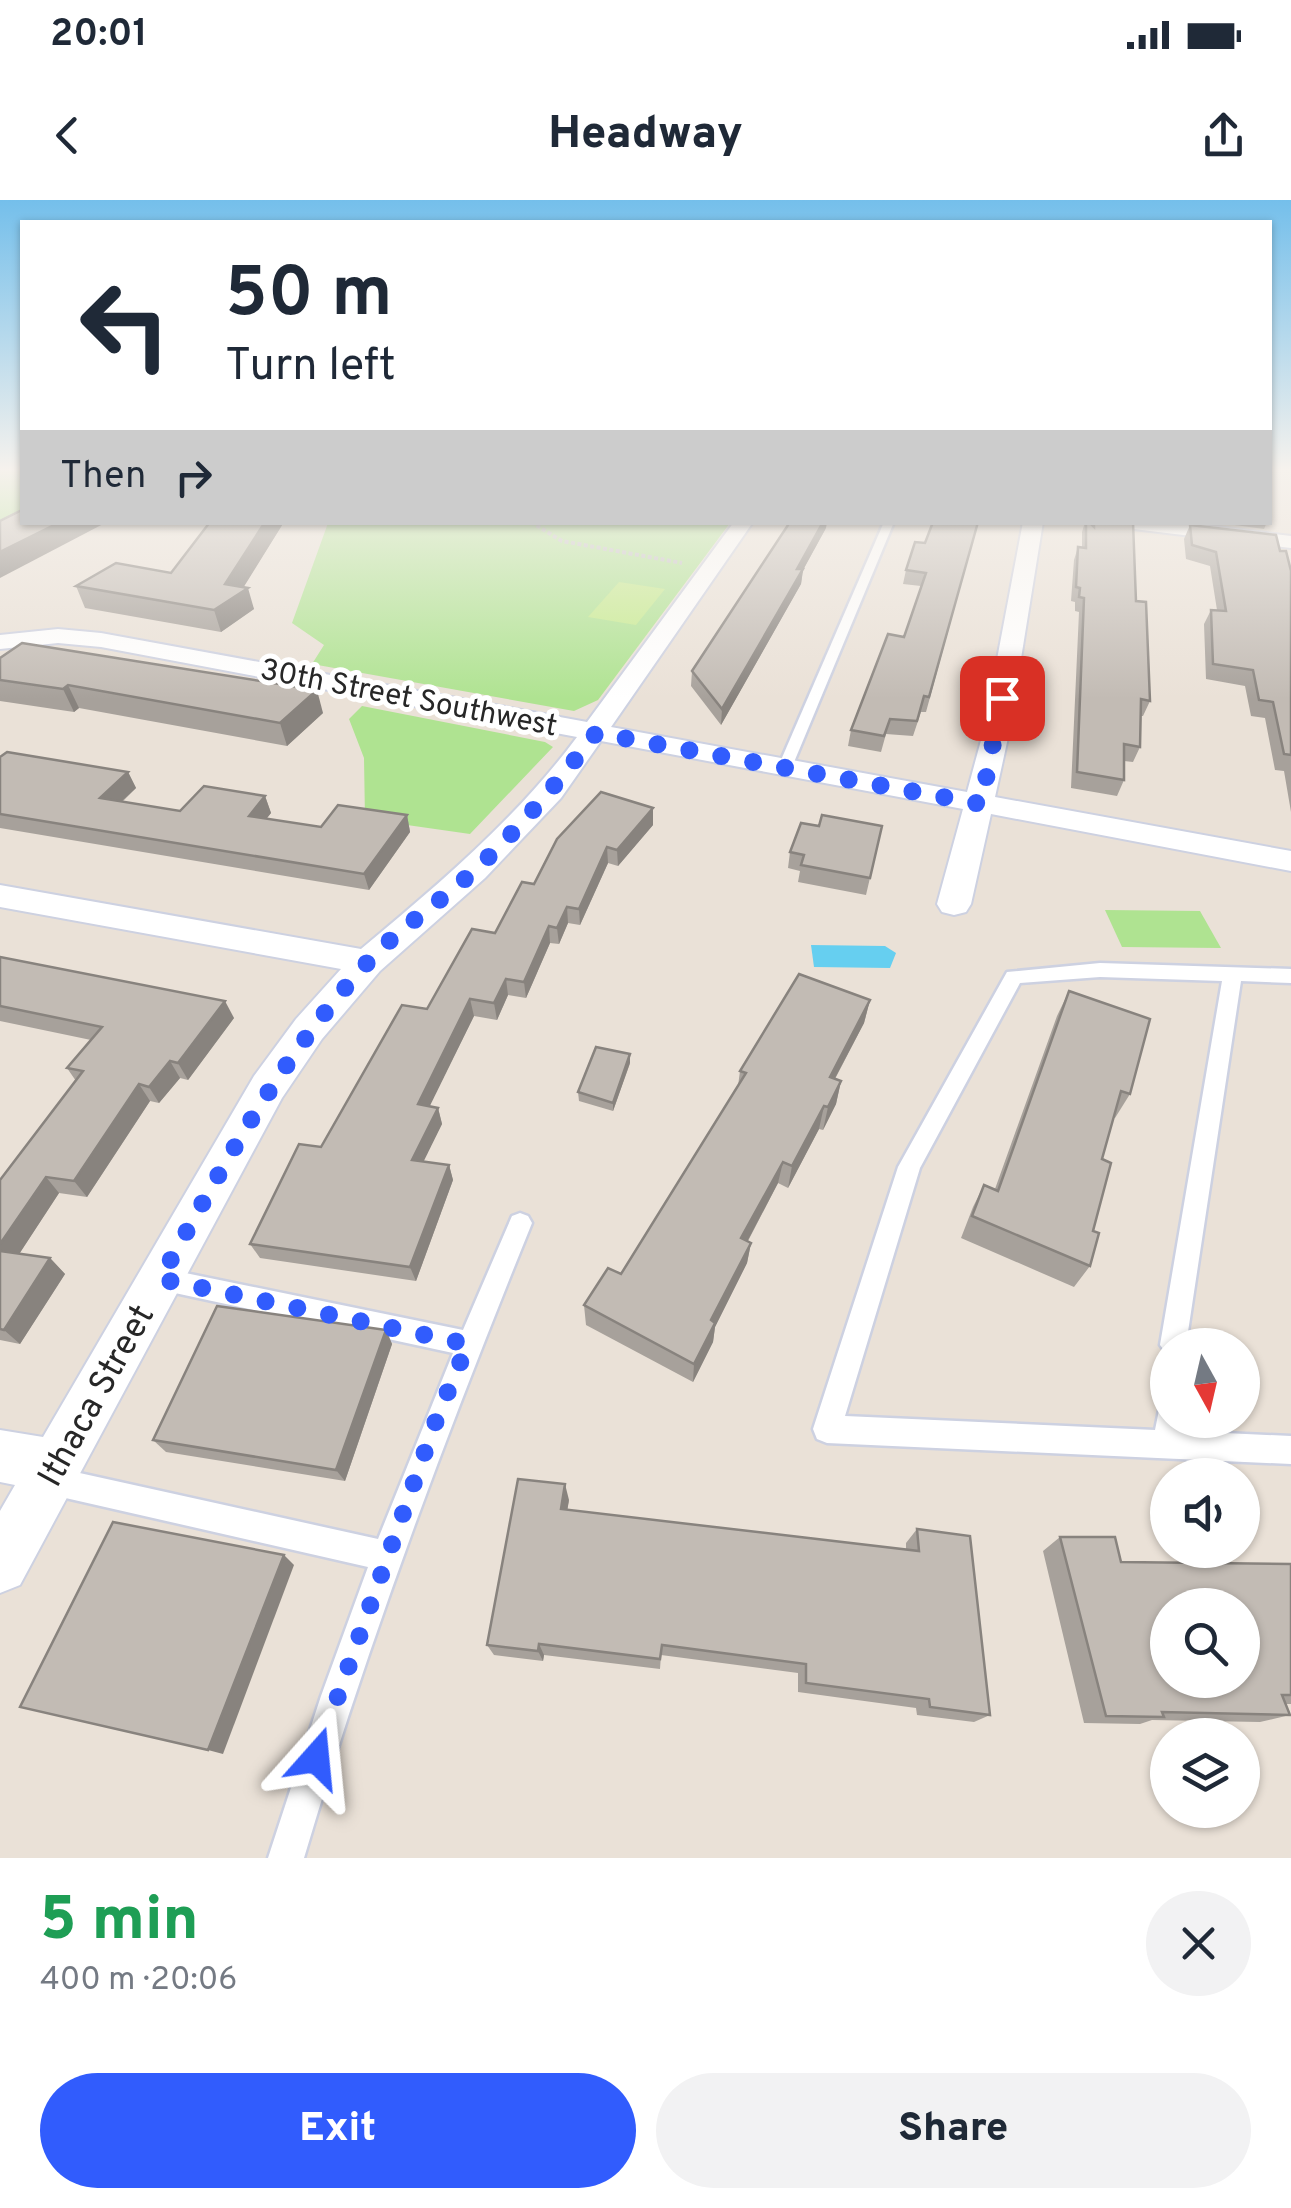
<!DOCTYPE html>
<meta charset="utf-8">
<style>
:root{--surface:#fff;--page:#f2f2f3;--text:#1f2937;--muted:#747a83;--accent:#315cfd}
body{margin:0;font-family:Overpass,sans-serif;background:var(--page);color:var(--text);height:100vh;display:flex;flex-direction:column;font-size:38px;white-space:nowrap}
*{box-sizing:border-box;margin:0}
p{font-size:32px;color:var(--muted)}
.icon{flex:none;width:55px;height:55px;fill:none;stroke:currentColor;stroke-width:2;stroke-linecap:round;stroke-linejoin:round}
.map{position:relative;height:1658px;overflow:hidden}
.details{display:flex;flex-direction:column;background:var(--surface);flex:1}
.details>*{flex:none}
.banner{position:absolute;left:20px;top:20px;width:1252px;height:305px;border-radius:0px;box-shadow:0 2px 8px #0004;background:#fff;color:var(--text);overflow:hidden}
.needle{width:65px;rotate:172deg}
.controls{position:absolute;left:1150px;top:1128px;display:grid;gap:20px}
.controls a{display:grid;place-items:center;width:110px;height:110px;border-radius:50%;background:var(--surface);box-shadow:0 2px 8px #0004;font-size:50px}
.pin{position:absolute;display:grid;place-items:center;width:85px;height:85px;color:#fff;margin:-42px;border-radius:20px;box-shadow:0 5px 15px #0006}
.me{position:absolute;width:110px;margin:-55px;rotate:18deg;stroke-linejoin:round;filter:drop-shadow(0 0 8px #0008)}
.turn{display:flex;align-items:center;gap:35px;height:210px;padding:0 40px;font-size:45px}
.turn .icon{width:130px;height:130px;stroke-width:2.5}
.turn b{display:block;font-size:70px;line-height:85px}
.then{display:flex;align-items:center;height:95px;padding:0 40px;background:#0003;gap:20px;font-size:38px}
.round{display:grid;place-items:center;flex:none;width:105px;height:105px;border-radius:52px;background:var(--page)}
.summary{display:flex;align-items:center;justify-content:space-between;height:170px;padding:0 40px}
h1{font-size:60px;font-weight:800;line-height:75px;color:#1e9e55}
.cta{display:flex;gap:20px;margin-top:auto;padding:20px 40px}
.cta a{flex:1;height:115px;border-radius:60px;background:var(--accent);color:#fff;font-size:40px;font-weight:800;line-height:115px;text-align:center}
.cta a+a{background:var(--page);color:var(--text)}
.status{display:flex;justify-content:space-between;align-items:center;height:70px;padding:0 50px;background:var(--surface);direction:ltr}
.status svg{height:28px;fill:currentColor}
header{display:flex;justify-content:space-between;align-items:center;height:130px;padding:0 40px;background:var(--surface);font-size:45px;font-weight:800}
.map>svg:first-child{display:block}
.green{fill:#afe391}
.pitch{fill:#c5eb8c}
.water{fill:#66cff0}
.lines{fill:none;stroke-linecap:round;stroke-linejoin:round}
.lane-casing{stroke:#cdd1e1;stroke-width:5}
.street-casing{stroke:#cdd1e1;stroke-width:4}
.path{stroke:#c3c3c3;stroke-width:4;stroke-dasharray:4 2.5;stroke-linecap:butt}
.lane{fill:#fff;fill-rule:evenodd}
.street{fill:#fff;fill-rule:evenodd}
.wall{fill:#a7a19b}
.shaded-wall{fill:#88837e}
.building{fill:#c2bbb4;stroke:#88837e;stroke-width:2.5;fill-rule:evenodd}
.route{stroke:#315cfd;stroke-width:18;stroke-dasharray:0 32.4}
.labels{text-anchor:middle;stroke-width:10;stroke-linejoin:round;paint-order:stroke}
.far-street-label{font-size:30px;fill:#272727;stroke:#fff}
.street-label{font-size:35px;fill:#272727;stroke:#fff}
</style>
<div class="status"><b>20:01</b><svg viewBox="0 0 49 12"><path d="M0 12V9h3v3zM5 12V6h3v6zM10 12V3h3v9zM15 12V0h3v12zM26 1h20v11H26zM47 4h2v5h-2z"/></svg></div>
<header><svg class="icon" aria-label="back" viewBox="0 0 24 24"><path d="M15 5l-7 7 7 7"/></svg>Headway<svg class="icon" aria-label="share" viewBox="0 0 24 24"><path d="M12 15V3M7 8l5-5 5 5M5 13v7h14v-7"/></svg></header>
<div class="map">
<svg width="1291" height="1658" viewBox="0 0 1291 1658">
<rect width="100%" height="100%" fill="#eae1d7"/>
<g class="green">
<path d="M0,267h22v53l-22,13z"/>
<path d="M328,323h402l-132,177 -24,11 -262,-47 12,-19 -32,-22z"/>
<path d="M362,506l183,36 8,5 -83,87 -105,-15 -1,-61 -15,-39z"/>
<path d="M1105,710l95,1 21,37 -99,-1z"/>
</g>
<path class="pitch" d="M619,382l46,7 -29,36 -48,-8z"/>
<path class="water" d="M811,745l74,1 11,7 -6,15 -76,-1z"/>
<g class="lines">
<defs>
<g id="lane">
<path d="M884,322h10l-102,245 -2,3h-10l-2,-3z"/>
<path d="M1100,763l191,6v14l-50,-2 -55,364h-18v10l-8,-10 62,-364 -122,-4 -80,6 -100,185 -75,248 310,14 4,-20 9,-3v13h15l-1,11 109,5v28l-464,-21 -10,-4 -4,-10 85,-262 109,-195z"/>
<path d="M520,1013l8,3 4,7c-85,209 -164,419 -228,635h-36l53,-162 47,-129 -320,-73 -10,-4 -4,-10 4,-10 10,-4 330,73 75,-186 -292,-63 -9,-3 -3,-8 3,-8 9,-3 302,62 49,-114z"/>
</g>
<g id="street">
<path d="M734,322h19l-142,205 356,65 16,-59 40,-211h20l-34,211 -14,64 296,54v20l-300,-57 -20,90 -5,8 -12,3 -12,-3 -5,-8 26,-95 -362,-68 -40,57 -76,80 -105,93 -58,68 -40,59 -262,487 -20,8v-82l15,-26 -15,-3v-52l43,7 211,-361 42,-57 45,-50 -341,-62v-22l361,64c79,-66 155,-130 216,-212l-476,-90 -43,-4 -58,6v-14l58,-6 43,4 486,89z"/>
<path d="M1116,322h62l113,14v12l-166,-20z"/>
</g>
</defs>
<use href="#lane" class="lane-casing"/>
<use href="#street" class="street-casing"/>
<path class="path" d="M531,322l31,19 120,22"/>
<use href="#lane" class="lane"/>
<use href="#street" class="street"/>
</g>
<g class="wall">
<path d="M210,322h74l-41,65 11,22 -33,23 -136,-24 -9,-22 95,-13z"/>
<path d="M978,322l-52,190h-5l-8,24 -27,-2 -5,18 -33,-6 3,-16 53,-93 17,-51 -18,-2 3,-14 19,-27z"/>
<path d="M1085,322l6,2v-2h42l3,79 14,100 -7,15h-2l-1,31 -7,15 -9,-1v19l-7,16 -46,-8 8,-176 -4,-1v-9l-4,-1 3,-41 4,-13h4v-15z"/>
<path d="M1213,322h54l-3,7z"/>
<path d="M1190,325l90,26 11,20v241l-7,-41 -9,-1 -10,-52 -14,-2 -6,-30 -39,-7 -2,-55 7,-14h6l-7,-44 -24,-7 -2,-20z"/>
<path d="M826,328l-23,42 -2,14 -80,141 -30,-39 1,-15z"/>
<path d="M0,458l323,55 -36,33 -208,-38 -5,4 -74,-11z"/>
<path d="M0,557l128,15 8,16 -14,14 58,9 85,-15 6,17 -5,6 55,8 86,-12 3,17 -41,58 -369,-62z"/>
<path d="M653,608v17l-35,41 -10,-3 -28,62 -12,-2 -9,21 -9,-1 -24,55 -18,-3 -11,25 -23,-4 -45,90 9,2 4,16 -19,37 26,4 4,15 -37,101 -156,-23 -10,-14 71,-97 106,-138 68,-76 39,-49z"/>
<path d="M819,626h63l-16,69 -68,-13 2,-11 -12,-3 2,-16z"/>
<path d="M0,757l234,61 -46,62 -8,-2 -21,25 -9,-2 -63,96 -28,-4 -40,61 31,4 15,16 -45,70 -20,-4v-160l76,-99 -9,-13 24,-28 -91,-19z"/>
<path d="M1069,791l61,103 -15,24 -2,-1 -11,42 -12,107 -16,21 -113,-49 12,-31 11,-22 11,4 62,-173z"/>
<path d="M870,800l-6,23 -29,56 6,2 -5,23 -13,26 -4,-1 -31,59 -10,-5 -30,58 3,2 -4,20 -32,64 -2,15 -20,40 -107,-57 -2,-20 37,-31 117,-188 2,-15z"/>
<path d="M630,863l-17,48 -34,-10 -1,-9z"/>
<path d="M386,1130l6,14 -47,137 -179,-29 -13,-12z"/>
<path d="M569,1300l-2,10 339,40v-7l11,-14 73,186 -16,7 -57,-7 -1,-7 -118,-16v-19l-137,-18 -1,14 -116,-14 -1,6 -49,-6 -7,-10z"/>
<path d="M1060,1337l61,25 170,2v140h-5l4,11 -30,7 -108,-2 -12,4 -56,-1 -41,-172z"/>
</g>
<g class="shaded-wall">
<path d="M60,322h47l-107,56v-26z"/>
<path d="M265,322h19l-44,71 8,-5 6,21 -33,23 -7,-22 11,-26z"/>
<path d="M823,322h4l-1,6 -23,42 -2,14 -80,141 1,-16z"/>
<path d="M68,485l11,23 -5,4 -11,-23z"/>
<path d="M317,490l6,23 -36,33 -7,-23z"/>
<path d="M128,572l8,16 -28,26 -8,-16z"/>
<path d="M265,596l6,17 -15,19 -7,-16z"/>
<path d="M653,608v17l-35,41 -1,-16z"/>
<path d="M407,615l3,17 -41,58 -5,-16z"/>
<path d="M607,647l1,16 -28,62 -1,-16z"/>
<path d="M567,707l1,16 -9,21 -2,-16z"/>
<path d="M549,726l1,17 -24,55 -2,-16z"/>
<path d="M506,779l2,16 -11,25 -3,-17z"/>
<path d="M470,799l4,17 -51,104 -5,-16z"/>
<path d="M870,800l-6,23 -40,76 6,-22z"/>
<path d="M225,801l9,17 -46,62 -10,-17z"/>
<path d="M630,854v9l-17,48v-8z"/>
<path d="M170,861l10,17 -21,25 -10,-16z"/>
<path d="M841,881l-5,23 -13,26 5,-23z"/>
<path d="M139,884l11,17 -63,96 -13,-16z"/>
<path d="M824,906l-5,23 -31,59 4,-22z"/>
<path d="M438,908l4,16 -25,51 -5,-15z"/>
<path d="M783,962l-5,21 -40,76 3,-21z"/>
<path d="M449,965l4,15 -37,101 -6,-14z"/>
<path d="M46,977l13,16 -47,72 -12,-11v-10z"/>
<path d="M751,1043l-4,20 -32,64 -2,15 -20,40 1,-18 17,-44z"/>
<path d="M50,1058l15,16 -45,70 -16,-14z"/>
<path d="M386,1130l6,14 -47,137 -9,-11z"/>
<path d="M565,1284l4,16 -4,24 -4,-15z"/>
<path d="M284,1355l10,10 -71,189 -15,-4z"/>
<path d="M539,1444l5,11 -1,6 -5,-10z"/>
</g>
<g class="building">
<path d="M22,310v12h38l-60,30v-31z"/>
<path d="M210,322h55l-40,62 23,4 -34,22 -138,-24 40,-23 55,10z"/>
<path d="M790,322h33l-26,47h6l-81,140 -30,-38z"/>
<path d="M933,322h45l-49,175 -5,-1 -7,25 -27,-2 -6,17 -33,-6 37,-96 16,3 22,-64 -20,-3 9,-28 10,1z"/>
<path d="M1086,322h3l5,5v-5h39l3,79 10,1 4,99 -9,-2 -1,48 -16,-3v36l-47,-8 7,-174 -5,-1 1,-9 -4,-1 2,-40 8,1z"/>
<path d="M1190,325l86,10 4,16h6l5,20v184l-7,-1 -11,-52 -14,-2 -6,-30 -40,-6 -2,-54 15,1 -10,-59 -24,-7z"/>
<path d="M22,443l295,47 -37,33 -212,-38 -5,4 -63,-9v-22z"/>
<path d="M7,552l121,20 -28,26 80,13 24,-25 61,10 -16,20 72,11 17,-22 69,10 -43,59 -364,-60v-57z"/>
<path d="M601,592l52,16 -36,42 -10,-3 -28,62 -12,-2 -10,21 -8,-2 -25,56 -18,-3 -12,24 -24,-4 -52,105 20,4 -26,52 37,5 -39,102 -160,-23 49,-100 22,3 81,-142 25,4 45,-80 23,4 27,-51 12,2 23,-45z"/>
<path d="M822,615l60,11 -12,52 -69,-13 3,-10 -14,-3 11,-29 18,3z"/>
<path d="M0,757l225,44 -47,62 -8,-2 -21,26 -10,-3 -65,97 -28,-4 -46,67v-64l83,-109 -16,-3 35,-41 -102,-21z"/>
<path d="M799,774l71,26 -40,77 11,4 -13,26 -4,-1 -32,60 -9,-4 -42,76 10,5 -40,77 4,3 -21,41 -110,-59 24,-37 13,6 125,-201 -6,-2z"/>
<path d="M1069,791l81,28 -20,75 -9,-3 -19,68 9,4 -18,68 6,2 -9,33 -118,-50 12,-31 14,6z"/>
<path d="M596,847l34,7 -17,49 -35,-11z"/>
<path d="M0,1051l50,7 -46,72 -4,-1z"/>
<path d="M217,1106l169,24 -50,140 -183,-30z"/>
<path d="M518,1279l47,5 -4,25 358,42 -2,-22 53,7 20,179 -60,-8 -1,-8 -123,-16v-19l-144,-19 -2,14 -121,-15 -1,7 -51,-6z"/>
<path d="M113,1322l171,33 -76,195 -188,-43z"/>
<path d="M1060,1337h55l6,25 170,2v131h-9l8,20 -128,-3 2,5 -58,-1zM1168,1405h74v75h-74z"/>
</g>
<linearGradient id="sky" x2="0" y2="1"><stop stop-color="#74bfeb"/><stop offset="0.54" stop-color="#f6f2ed"/><stop offset="1" stop-color="#f6f2ed" stop-opacity="0"/></linearGradient>
<rect width="1291" height="499" fill="url(#sky)"/>
<g class="lines">
<path class="route" d="M316,1558l122,-343 30,-71 -308,-65c65,-115 117,-217 207,-316 33,-36 74,-61 109,-94 45,-42 83,-88 120,-136l385,71 21,-106"/>
</g>
<g class="labels">
<g class="far-street-label">
<text transform="translate(409 497) rotate(11)" y="10">30th Street Southwest</text>
</g>
<g class="street-label">
<text transform="translate(95 1195) rotate(-61)" y="12">Ithaca Street</text>
</g>
</g>
</svg>
<div class="controls">
<a><svg class="needle" viewBox="-14 -14 28 28"><path d="M0-13l5 13h-10z" fill="#e53935"/><path d="M0 13l5-13h-10z" fill="#747a83"/></svg></a>
<a><svg class="icon" aria-label="sound" viewBox="0 0 24 24"><path d="M4 9h4l5-4v14l-5-4H4zM17 9q2 3 0 6"/></svg></a>
<a><svg class="icon" aria-label="search" viewBox="0 0 24 24"><circle cx="10" cy="10" r="6"/><path d="M15 15l6 6"/></svg></a>
<a><svg class="icon" aria-label="layers" viewBox="0 0 24 24"><path d="M12 4l9 5-9 5-9-5zM3 14l9 5 9-5"/></svg></a>
</div>
<div class="pin" style="left:1002px;top:498px;background:#d93025"><svg class="icon" aria-label="arrive" viewBox="0 0 24 24"><path d="M6 21V4h12l-3 4 3 4H6"/></svg></div>
<svg class="me" style="left:316px;top:1558px" viewBox="-20 -20 40 40"><path d="M0-17L14 15 0 8-14 15z" fill="#315cfd" stroke="#fff" stroke-width="4"/></svg>
<div class="banner">
<div class="turn"><svg class="icon" aria-label="left" viewBox="0 0 24 24"><path d="M17 20v-9H6M10 6l-5 5 5 5"/></svg><div><b>50 m</b>Turn left</div></div>
<div class="then">Then<svg class="icon" aria-label="right" viewBox="0 0 24 24"><path d="M7 20v-9h11M14 6l5 5-5 5"/></svg></div>
</div>
</div>
<section class="details">
<div class="summary"><div><h1>5 min</h1><p>400 m · 20:06</p></div><a class="round"><svg class="icon" aria-label="close" viewBox="0 0 24 24"><path d="M6 6l12 12M18 6L6 18"/></svg></a></div>
<div class="cta"><a>Exit</a><a>Share</a></div>
</section>
